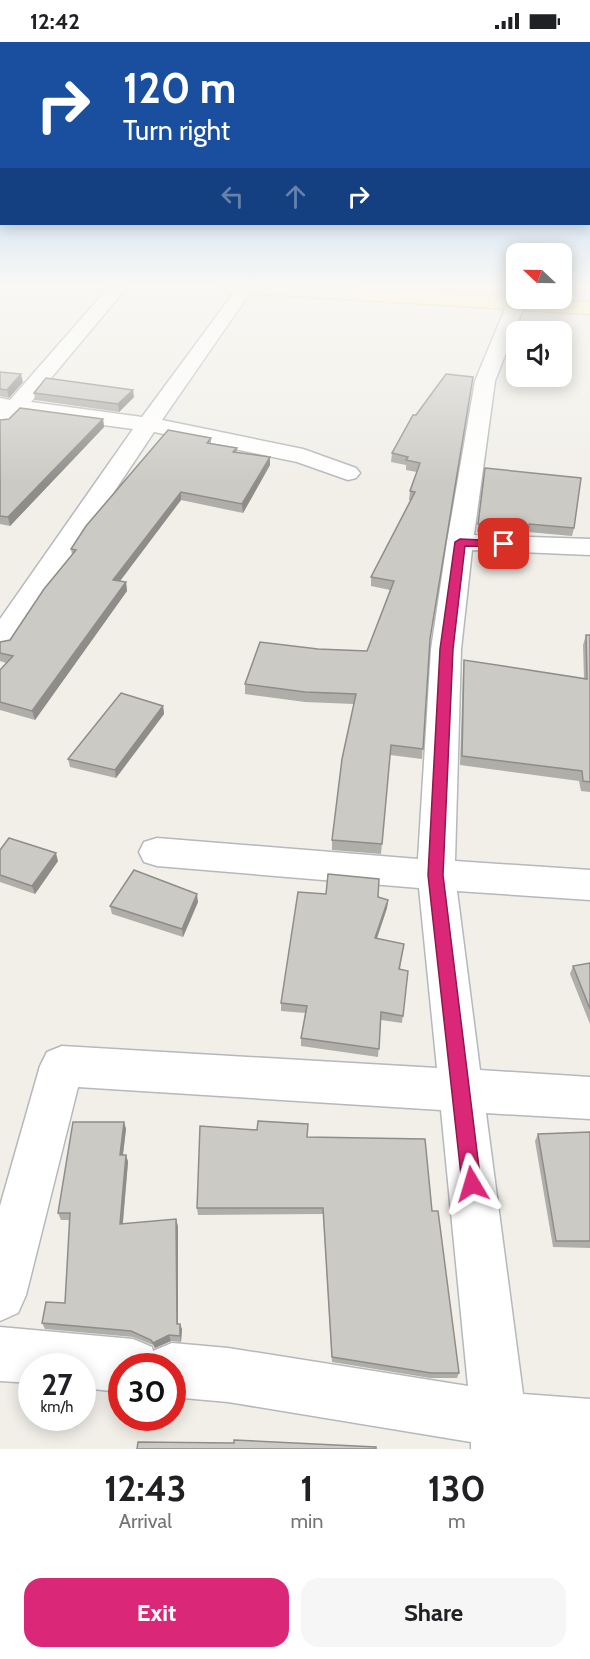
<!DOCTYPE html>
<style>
:root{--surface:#fff;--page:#f6f6f6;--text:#202124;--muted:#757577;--accent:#db2777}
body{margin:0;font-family:Cabin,sans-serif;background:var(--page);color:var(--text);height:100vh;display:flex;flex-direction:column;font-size:22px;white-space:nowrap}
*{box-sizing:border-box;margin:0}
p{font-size:20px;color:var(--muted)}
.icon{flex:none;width:33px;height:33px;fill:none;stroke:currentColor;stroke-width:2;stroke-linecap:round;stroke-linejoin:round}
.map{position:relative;height:1407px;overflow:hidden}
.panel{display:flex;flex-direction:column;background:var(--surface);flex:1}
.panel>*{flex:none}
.hud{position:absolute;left:0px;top:0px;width:591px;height:183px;box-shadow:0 3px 15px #0003;background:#1a4fa0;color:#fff;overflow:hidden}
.needle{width:39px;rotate:292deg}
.fabs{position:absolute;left:506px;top:201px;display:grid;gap:12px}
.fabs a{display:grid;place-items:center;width:66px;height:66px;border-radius:12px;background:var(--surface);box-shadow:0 3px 15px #0003;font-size:30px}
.speed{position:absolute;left:18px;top:1311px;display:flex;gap:12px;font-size:30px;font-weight:700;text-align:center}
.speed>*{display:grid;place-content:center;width:78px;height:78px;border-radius:50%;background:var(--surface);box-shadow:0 3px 15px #0003;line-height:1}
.speed small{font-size:15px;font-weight:400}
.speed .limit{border:9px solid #d22;background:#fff;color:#111}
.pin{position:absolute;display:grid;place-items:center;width:51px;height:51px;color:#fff;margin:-26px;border-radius:12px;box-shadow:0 3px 9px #0006}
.me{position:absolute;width:66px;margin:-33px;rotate:353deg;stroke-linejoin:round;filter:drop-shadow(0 0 4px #0008)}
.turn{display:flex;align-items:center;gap:21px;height:126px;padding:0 24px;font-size:27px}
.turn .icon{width:78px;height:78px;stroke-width:2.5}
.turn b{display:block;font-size:42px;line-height:51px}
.lanes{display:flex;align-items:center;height:57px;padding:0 24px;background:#0003;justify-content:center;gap:30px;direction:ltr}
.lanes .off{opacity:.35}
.eta{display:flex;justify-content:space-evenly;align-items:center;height:102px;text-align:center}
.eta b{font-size:36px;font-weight:800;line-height:42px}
.action{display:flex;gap:12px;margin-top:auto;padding:12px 24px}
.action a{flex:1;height:69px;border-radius:18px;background:var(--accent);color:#fff;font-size:24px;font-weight:800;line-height:69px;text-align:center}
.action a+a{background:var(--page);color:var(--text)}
.status{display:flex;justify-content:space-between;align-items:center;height:42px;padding:0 30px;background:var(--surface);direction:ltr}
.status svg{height:16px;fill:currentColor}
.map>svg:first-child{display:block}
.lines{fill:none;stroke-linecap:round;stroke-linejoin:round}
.street-casing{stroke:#b5b8bc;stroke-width:3}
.primary-casing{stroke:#f2c960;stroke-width:3}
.street{fill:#fff;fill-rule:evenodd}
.primary{fill:#fff2af;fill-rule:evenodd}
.wall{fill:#afaea9}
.shaded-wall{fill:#8f8d8a}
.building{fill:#cccac5;stroke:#8f8d8a;stroke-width:1.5}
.route{fill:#db2777;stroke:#8e194d;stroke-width:1.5}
</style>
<div class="status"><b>12:42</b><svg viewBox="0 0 49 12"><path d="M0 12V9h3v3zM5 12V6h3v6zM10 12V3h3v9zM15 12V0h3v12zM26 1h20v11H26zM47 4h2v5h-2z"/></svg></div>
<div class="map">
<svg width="590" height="1407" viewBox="0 0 590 1407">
<rect width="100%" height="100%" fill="#f1efe8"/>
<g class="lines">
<defs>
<g id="street">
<path d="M109,245h18l-96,115 111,15 96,-130h16l-92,133 141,29 53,19 4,5 -4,5 -8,2 -51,-18 -143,-30 -144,216 -10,2v-31l133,-190 -112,-15c-6,7 -11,14 -21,12v-28l10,2z"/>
<path d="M516,256l7,2 2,4 -30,77 -21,154 116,4v16l-118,-5 -11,99 -6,212 135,9v30l-133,-9 23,179 110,7v42l-104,-6 37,281 67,5v50h-119v-7l-243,-40 -56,-5v-31h-50v26l-40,-4v-22h-50v17l-32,-2v-54l133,12 19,8 1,4 19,-8 56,5 240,38 -27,-276 -363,-23 -52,208 -8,18 -18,8v-115l40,-140 7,-14 15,-6 375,22 -18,-180 -262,-22 -13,-4 -5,-10 5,-10 13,-4 261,21 13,-210 16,-107 28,-161 32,-77 2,-4z"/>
</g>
<path id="primary" d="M222,245h99l269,15v12l-359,-22 -6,-1z"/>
</defs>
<use href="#street" class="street-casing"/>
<use href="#primary" class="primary-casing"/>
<use href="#street" class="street"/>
<use href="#primary" class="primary"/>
</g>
<g class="wall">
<path d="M0,330l23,10 -14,16 -9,-2z"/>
<path d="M446,332l-24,385 -32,-4 -9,99 -49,-4v-10l22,-136 -49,-2 -60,-8v-10l73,-35 49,2 23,-61 -19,-4v-9l40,-76 -2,-1 1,-9 7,-19 -11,-2v-5l-15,-3 1,-9 24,-38z"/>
<path d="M34,351l100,4 -15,15 -84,-12z"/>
<path d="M103,377l1,8 -94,99 -10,-2v-104z"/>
<path d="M211,396v5l26,5v4l33,5v8l-27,48 -62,-13 -61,81 6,1 1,9 -92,129 -35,-10v-40l6,-7 -6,-2v-19l10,-2 62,-85 -1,-6z"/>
<path d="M485,426l89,60 -2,8 -44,-4v3l-51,-3z"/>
<path d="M586,593h4v157l-9,-1 -2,-10 -119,-16 3,-95 1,-10 120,19 -1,-34z"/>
<path d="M163,664l1,8 -48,64 -46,-11 -2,-8z"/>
<path d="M0,808l58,11 -23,33 -35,-12z"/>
<path d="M326,852l52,3 10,3 -1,8 -10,31 27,5 -4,25 8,2 -6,52 -21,-3 -3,37 -77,-11v-8l4,-25 -24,-2v-8z"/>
<path d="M198,860l-15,35 -71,-23 -2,-8z"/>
<path d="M590,921v61l-20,-50 3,-8z"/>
<path d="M124,1080l2,7 -3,26h3l2,7 -5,61 55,3v98l4,5 -1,13 -10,-1 -16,7 -2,-3 -20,-8 -88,-8 -3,-6 23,-20 5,-83h-9l-3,-7z"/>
<path d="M590,1090v116l-37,-1 -18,-106 3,-7z"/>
<path d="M307,1095l125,74 27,162 -2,5h-27l-98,-16 -9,-148 -125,1 -1,-7z"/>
</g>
<g class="shaded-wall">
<path d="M21,332l2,8 -14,16 -2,-8z"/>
<path d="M133,348l1,7 -15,15 -1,-8z"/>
<path d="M103,377l1,8 -94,99 -2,-9z"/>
<path d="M270,415v8l-27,48 -1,-9z"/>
<path d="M181,450v8l-67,89 -1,-9z"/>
<path d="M126,540l1,9 -92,129 -3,-9z"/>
<path d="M163,664l1,8 -48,64 -1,-8z"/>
<path d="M56,811l2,8 -23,33 -3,-8z"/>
<path d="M197,852l1,8 -15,35 -1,-8z"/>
<path d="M388,858l-1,8 -13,38 1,-8z"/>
<path d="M124,1080l2,7 -4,33 -2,-7z"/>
<path d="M126,1113l2,7 -6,68 -2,-6z"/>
<path d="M176,1177l2,7v103l-1,-5z"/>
<path d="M180,1282l2,5 -1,13 -1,-6z"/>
<path d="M169,1293l2,6 -16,7 -2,-5z"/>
</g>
<g class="building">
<path d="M0,330l21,2 -14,16 -7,-1z"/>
<path d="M446,332l27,3 -43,262 -7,110 -32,-4 -9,99 -50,-4 10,-81 14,-65 -51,-2 -60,-8 15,-42 58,7 49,2 27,-70 -23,-4 44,-85 -5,-1 10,-28 -14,-3 2,-3 -16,-4 21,-38h3z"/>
<path d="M46,336l87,12 -15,14 -84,-11z"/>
<path d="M20,366l83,11 -95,98 -8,-1v-96l9,-1z"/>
<path d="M168,388l43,8 -4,5 30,5 -4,4 37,5 -28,47 -61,-12 -68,88 13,2 -94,129 -32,-9v-32l13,-14 -13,-3v-11l10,-2 34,-51 32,-39 -5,-1 15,-23z"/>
<path d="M485,426l96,10 -7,50 -45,-4v3l-51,-3z"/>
<path d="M586,593h4v147l-7,-1 -1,-10 -120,-15 2,-96 123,19z"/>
<path d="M121,651l42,13 -48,64 -47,-11z"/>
<path d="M9,796l47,15 -24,33 -32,-11v-25z"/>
<path d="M134,828l63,24 -15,35 -72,-23z"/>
<path d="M328,832l51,5 -1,18 10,3 -13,38 29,6 -5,25 9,2 -5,45 -22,-4 -2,37 -78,-11 6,-32 -26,-3 17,-111 28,2z"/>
<path d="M590,921v46l-17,-43z"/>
<path d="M258,1079l50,3 -1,13 118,2 7,72h6l21,162h-28l-99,-16 -9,-149h-126l3,-82 57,4z"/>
<path d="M73,1080h51l-4,33h6l-6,69 56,-5 1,105h3v12l-11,-1 -16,8 -2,-3 -20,-9 -89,-8 4,-21 19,1 5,-90h-12z"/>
<path d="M590,1090v109h-34l-18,-107z"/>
<path d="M234,1398l142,7v2h-239l1,-7 96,1z"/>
</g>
<linearGradient id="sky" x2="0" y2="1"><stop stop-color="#8fc3f1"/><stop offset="0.55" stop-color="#f9f8f5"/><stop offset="1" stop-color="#f9f8f5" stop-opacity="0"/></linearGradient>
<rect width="590" height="442" fill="url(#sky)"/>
<path class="route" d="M460,497l44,2 5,3 -5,3 -39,-1 -12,103 -10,226 38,309 -2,7 -7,3 -7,-3 -3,-7 -34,-309 12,-226 15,-107z"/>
</svg>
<div class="fabs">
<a><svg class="needle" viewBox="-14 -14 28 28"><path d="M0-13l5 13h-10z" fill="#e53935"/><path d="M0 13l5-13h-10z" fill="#757577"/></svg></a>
<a><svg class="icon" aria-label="sound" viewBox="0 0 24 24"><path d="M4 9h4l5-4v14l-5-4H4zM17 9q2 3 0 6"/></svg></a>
</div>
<div class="speed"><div>27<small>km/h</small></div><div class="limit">30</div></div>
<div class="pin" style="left:504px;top:502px;background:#d93025"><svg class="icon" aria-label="arrive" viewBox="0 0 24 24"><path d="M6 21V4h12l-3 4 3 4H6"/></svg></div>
<svg class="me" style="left:472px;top:1142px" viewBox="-20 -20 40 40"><path d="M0-17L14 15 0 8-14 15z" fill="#db2777" stroke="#fff" stroke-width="4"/></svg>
<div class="hud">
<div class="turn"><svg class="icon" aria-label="right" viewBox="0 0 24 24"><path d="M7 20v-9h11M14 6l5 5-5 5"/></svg><div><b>120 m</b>Turn right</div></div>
<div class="lanes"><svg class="icon off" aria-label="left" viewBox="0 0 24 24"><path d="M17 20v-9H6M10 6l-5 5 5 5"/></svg><svg class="icon off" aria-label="ahead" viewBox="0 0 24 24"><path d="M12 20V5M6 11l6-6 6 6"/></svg><svg class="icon" aria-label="right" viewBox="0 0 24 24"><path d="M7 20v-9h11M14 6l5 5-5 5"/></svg></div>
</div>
</div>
<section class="panel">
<div class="eta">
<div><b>12:43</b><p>Arrival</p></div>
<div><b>1</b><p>min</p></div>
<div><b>130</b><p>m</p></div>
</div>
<div class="action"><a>Exit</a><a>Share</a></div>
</section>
